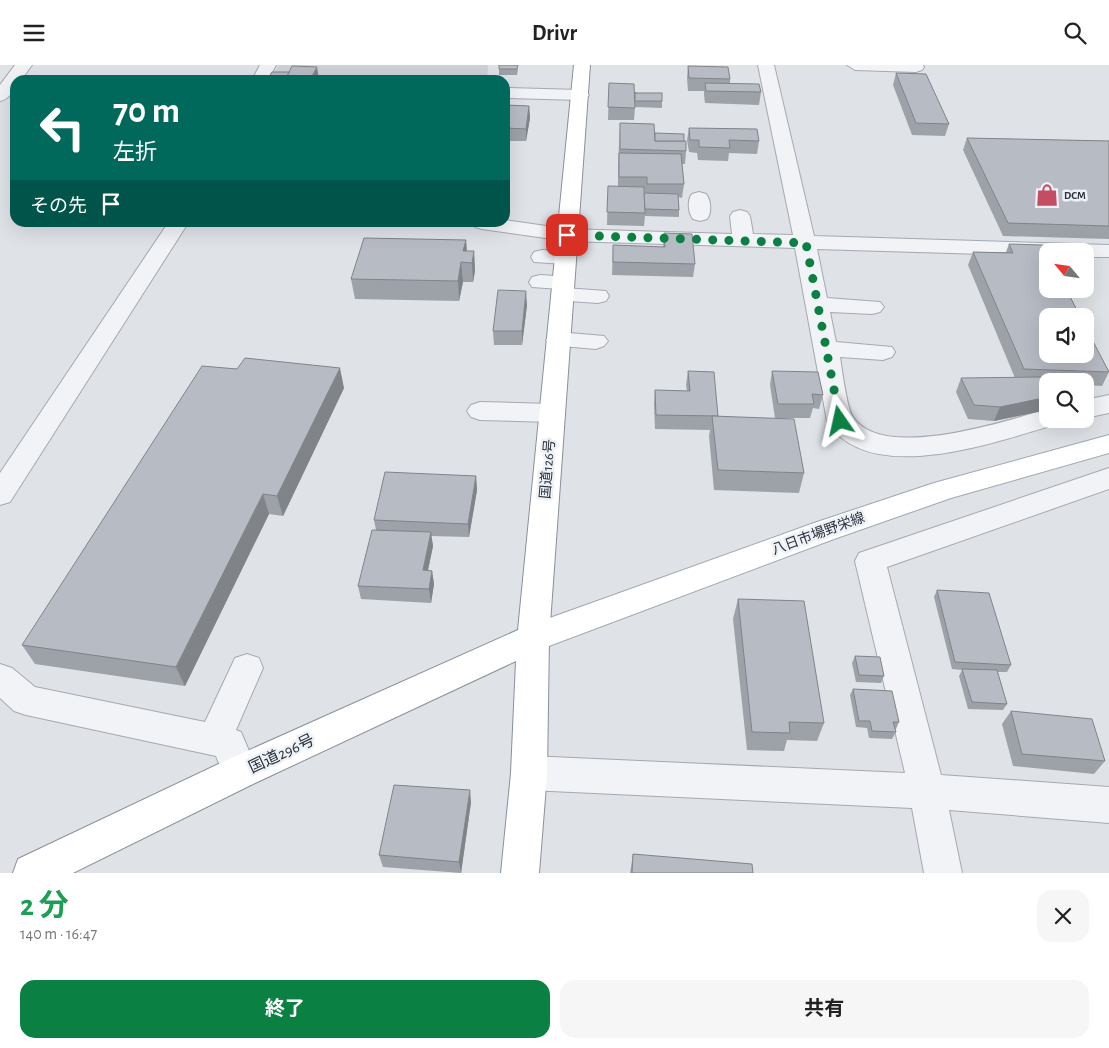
<!DOCTYPE html>
<html lang="ja">
<meta charset="utf-8">
<style>
:root{--surface:#fff;--page:#f6f6f6;--text:#222;--muted:#767676;--accent:#0b8043}
body{margin:0;font-family:"Alegreya Sans","Noto Sans JP",sans-serif;background:var(--page);color:var(--text);height:100vh;display:flex;flex-direction:column;font-size:19px;white-space:nowrap}
*{box-sizing:border-box;margin:0}
p{font-size:16px;color:var(--muted)}
.icon{flex:none;width:28px;height:28px;fill:none;stroke:currentColor;stroke-width:2;stroke-linecap:round;stroke-linejoin:round}
.map{position:relative;height:808px;overflow:hidden}
.drawer{display:flex;flex-direction:column;background:var(--surface);flex:1}
.drawer>*{flex:none}
.banner{position:absolute;left:10px;top:10px;width:500px;height:152px;border-radius:15px;box-shadow:0 5px 20px #0002;background:#00695c;color:#fff;overflow:hidden}
.needle{width:32px;rotate:299deg}
.tools{position:absolute;left:1039px;top:178px;display:grid;gap:10px}
.tools a{display:grid;place-items:center;width:55px;height:55px;border-radius:10px;background:var(--surface);box-shadow:0 5px 20px #0002;font-size:25px}
.pin{position:absolute;display:grid;place-items:center;width:42px;height:42px;color:#fff;margin:-21px;border-radius:10px;box-shadow:0 2px 8px #0006}
.me{position:absolute;width:55px;margin:-28px;rotate:349deg;stroke-linejoin:round;filter:drop-shadow(0 0 4px #0008)}
.turn{display:flex;align-items:center;gap:18px;height:105px;padding:0 20px;font-size:22px}
.turn .icon{width:65px;height:65px;stroke-width:2.5}
.turn b{display:block;font-size:35px;line-height:42px}
.then{display:flex;align-items:center;height:48px;padding:0 20px;background:#0003;gap:10px;font-size:19px}
.round{display:grid;place-items:center;flex:none;width:52px;height:52px;border-radius:15px;background:var(--page)}
.summary{display:flex;align-items:center;justify-content:space-between;height:85px;padding:0 20px}
h1{font-size:30px;font-weight:700;line-height:38px;color:#1e9e55}
.button{display:flex;gap:10px;margin-top:auto;padding:10px 20px}
.button a{flex:1;height:58px;border-radius:15px;background:var(--accent);color:#fff;font-size:20px;font-weight:700;line-height:58px;text-align:center}
.button a+a{background:var(--page);color:var(--text)}
header{display:flex;justify-content:space-between;align-items:center;height:65px;padding:0 20px;background:var(--surface);font-size:22px;font-weight:700}
.map>svg:first-child{display:block}
.built{fill:#cdd2d9}
.lines{fill:none;stroke-linecap:round;stroke-linejoin:round}
.minor-casing{stroke:#a5a9b1;stroke-width:2}
.major-casing{stroke:#9fa7b2;stroke-width:2}
.highway-casing{stroke:#88909d;stroke-width:2}
.minor{fill:#f1f3f6;fill-rule:evenodd}
.major{fill:#fff;fill-rule:evenodd}
.highway{fill:#fff;fill-rule:evenodd}
.wall{fill:#9da2a9}
.shaded-wall{fill:#808489}
.building{fill:#b7bcc4;stroke:#808489}
.route{stroke:#0b8043;stroke-width:9;stroke-dasharray:0 16.2}
.labels{text-anchor:middle;stroke-width:5;stroke-linejoin:round;paint-order:stroke}
.far-poi-label{font-size:11px;font-weight:bold;fill:#29313d;stroke:#eef1f5;text-anchor:start}
.street-label{font-size:14px;fill:#29313d;stroke:#eef1f5}
.near-street-label{font-size:16px;fill:#29313d;stroke:#eef1f5}
</style>
<header><svg class="icon" aria-label="menu" viewBox="0 0 24 24"><path d="M4 6h16M4 12h16M4 18h16"/></svg>Drivr<svg class="icon" aria-label="search" viewBox="0 0 24 24"><circle cx="10" cy="10" r="6"/><path d="M15 15l6 6"/></svg></header>
<div class="map">
<svg width="1109" height="808" viewBox="0 0 1109 808">
<rect width="100%" height="100%" fill="#dfe2e7"/>
<path class="built" d="M279,0h209l-1,15h-147l-68,-5z"/>
<g class="lines">
<defs>
<g id="minor">
<path d="M15,0h17l-11,15h-6c0,10 -5,19 -15,21v-16z"/>
<path d="M260,0h16l-8,15h-16z"/>
<path d="M758,0h16l40,171 295,9v12h-24v-6h-37v5l-231,-7 10,49 53,4 4,5 -4,5 -8,2 -42,-2 6,30 56,5 3,5 -3,5 -9,3 -43,-3c2,12 7,53 13,60 30,45 152,4 195,-8v10h13l-4,5c-59,17 -189,65 -230,-3l-32,-173 -228,-7 -85,-12 -7,-2 -3,-4h33v-3l62,9 165,5 -2,-18 3,-4 7,-2 7,2 3,4 3,18 40,1z"/>
<path d="M847,0h76l1,2 -2,3 -6,2 -61,-2z"/>
<path d="M505,23l75,2 6,1 3,4 -3,4 -6,1 -75,-2z"/>
<path d="M699,127l7,2c5,6 6,19 1,25l-7,2 -7,-2c-5,-6 -6,-19 -1,-25z"/>
<path d="M168,158h20l-178,279 -10,3v-32z"/>
<path d="M542,185l31,2 3,5 -3,5 -8,2 -31,-2 -3,-5 3,-5z"/>
<path d="M540,210l31,2 3,5 -3,5 -6,1 41,3 3,5 -3,5 -8,2 -44,-3 -3,-5 3,-5 6,-1 -28,-2 -3,-5 3,-5z"/>
<path d="M558,267l46,4 4,5 -4,5 -8,3 -46,-4 -4,-5 4,-5z"/>
<path d="M1109,330v18l-24,5v-18z"/>
<path d="M480,337l72,2 9,3 4,6 -4,6 -9,3 -72,-2 -9,-3 -4,-6 4,-6z"/>
<path d="M1109,403v21l-222,78 54,208 168,12v36l-160,-13 13,63h-38l-12,-65 -383,-18 -13,-5 -5,-12 5,-12 13,-5 376,17 -50,-212 4,-8z"/>
<path d="M247,589l12,4 4,10 -27,62 5,2 17,40 -5,12 -13,5 -13,-5 -11,-28 -190,-41 -12,-4 -14,-13v-34l12,4 23,19 170,35 30,-64z"/>
</g>
<path id="major" d="M1109,370v18l-158,45 -117,41 -301,113 -11,-4 -5,-10 5,-10 292,-105 120,-40z"/>
<path id="highway" d="M574,0h16l-41,573 -2,135 -8,100h-38l10,-100 5,-112 -263,123 -180,89h-60l5,-14 209,-99 291,-130z"/>
</defs>
<use href="#minor" class="minor-casing"/>
<use href="#major" class="major-casing"/>
<use href="#highway" class="highway-casing"/>
<use href="#minor" class="minor"/>
<use href="#major" class="major"/>
<use href="#highway" class="highway"/>
</g>
<g class="wall">
<path d="M688,1l42,13v5l31,8 -2,13 -54,-2 -1,-8v-4h-16l-1,-13z"/>
<path d="M499,4h19l-1,6h-18z"/>
<path d="M896,8l53,51 -4,12 -33,-1 -19,-50z"/>
<path d="M609,18l53,18v7l-27,-1 -1,13h-26z"/>
<path d="M505,40l24,1 1,12 -4,23h-21z"/>
<path d="M620,58l64,18 2,10 -1,13h-3l2,20 -2,14 -4,-1 1,13v7l-34,-1 -1,10 -37,-1 1,-39h10v-20z"/>
<path d="M689,63l70,13 -2,13 -28,-1 -1,8 -30,-1 -1,-7 -8,-1 -2,-12z"/>
<path d="M967,73l142,3v98l-106,-3 -40,-86z"/>
<path d="M664,168l31,31 -2,13 -81,-2 1,-30 50,2z"/>
<path d="M466,175l1,11h7l1,20 -2,11h-10l-4,19 -104,-2 -4,-20z"/>
<path d="M1009,179l100,127v1l-7,14 -17,-1v-4h-37v3h-1l1,1v23l-1,2 -53,11 -26,-2 -12,-27 5,-14h54l-47,-113 5,-13h33z"/>
<path d="M527,240l-5,40h-28l-1,-14z"/>
<path d="M237,304l107,19 -61,128 -14,-2 -84,172 -150,-22 -13,-19z"/>
<path d="M688,306l30,45 86,57 -5,20 -85,-3 -5,-54 1,-6 -55,-1 -1,-25 1,-14 32,1 -1,-6z"/>
<path d="M772,306l51,24 -4,14 -6,-1 -3,10h-35l-5,-33z"/>
<path d="M476,411l1,14 -8,47 -38,-1 2,10 -5,24 4,1 2,13 -3,19 -70,-4 -3,-13 18,-56 -2,-10z"/>
<path d="M937,525l74,75 -4,7h-10l10,32 -4,6 -35,-1 -9,-33 3,-6 -10,-1 -18,-72z"/>
<path d="M738,534l86,124 -7,18 -30,-1 -3,11 -37,-1 -14,-131z"/>
<path d="M855,591l29,20 -3,7 -25,-1 -4,-19z"/>
<path d="M853,624l46,33 -3,7h-1l1,3 -4,7 -23,-1 -2,-10 -11,-1 -6,-32z"/>
<path d="M1011,646l94,50 -11,13 -81,-8 -11,-42z"/>
<path d="M471,737l-10,71 -78,-6 -4,-12z"/>
<path d="M633,789l120,19h-123z"/>
</g>
<g class="shaded-wall">
<path d="M317,2l2,12v1h-9z"/>
<path d="M529,41l1,12 -4,23v-12z"/>
<path d="M466,175l1,19 -4,-8z"/>
<path d="M474,186l1,20 -2,11 -1,-19z"/>
<path d="M461,197l2,20 -4,19 -1,-20z"/>
<path d="M526,226l1,14 -5,40v-14z"/>
<path d="M340,303l4,20 -61,128 -6,-20z"/>
<path d="M1048,332v11l-1,2 -53,11 6,-14z"/>
<path d="M476,411l1,14 -8,47 -1,-13z"/>
<path d="M263,429l6,20 -84,172 -9,-19z"/>
<path d="M431,467l2,14 -8,38 -2,-14z"/>
<path d="M432,506l2,13 -3,19 -2,-14z"/>
<path d="M470,725l1,12 -10,71 -2,-11z"/>
</g>
<g class="building">
<path d="M499,0h19l-1,4h-18z"/>
<path d="M292,1l25,1 -7,13h-25z"/>
<path d="M688,1l40,1 2,12 -41,-1z"/>
<path d="M272,7h17l-4,8h-18z"/>
<path d="M896,8l30,1 23,50 -33,-1z"/>
<path d="M609,18l25,1 1,24 -27,-1z"/>
<path d="M705,18l54,1 2,8 -55,-1z"/>
<rect x="635" y="28" width="27" height="8"/>
<path d="M505,40l24,1 -3,23 -21,-1z"/>
<path d="M620,58l34,1 1,17h31v10l-66,-2z"/>
<path d="M689,63l68,1 2,12 -30,-1 1,8 -31,-1v-7h-9z"/>
<path d="M655,68l29,1v7h-29z"/>
<path d="M967,73l142,3v85l-101,-3z"/>
<path d="M619,88l62,1 3,30h-37v-7h-28z"/>
<path d="M608,121l36,1 1,26 -38,-1z"/>
<path d="M644,128l34,1 1,16 -34,-1z"/>
<path d="M664,168l28,1 3,30 -82,-2v-17l52,2z"/>
<path d="M364,173l102,2 -3,11h11l-2,12 -11,-1 -3,19 -107,-2z"/>
<path d="M1009,179l34,1 5,9v35h18l14,27h-32v38h37v-28l24,46 -85,-3 -51,-117 40,1z"/>
<path d="M498,225l28,1 -4,40h-29z"/>
<path d="M245,293l95,10 -63,128 -14,-2 -87,173 -154,-22 180,-279 35,3z"/>
<path d="M688,306l26,1 4,44 -62,-1 -1,-25 35,1z"/>
<path d="M772,306l46,1 5,23 -11,-1 2,10h-36z"/>
<path d="M1043,312l5,8v12l-48,10 -26,-2 -13,-27z"/>
<path d="M712,351l82,3 10,54 -86,-3z"/>
<path d="M385,407l91,4 -8,48 -94,-4z"/>
<path d="M372,465l59,2 -8,38 9,1 -3,18 -71,-3z"/>
<path d="M937,525l52,3 22,72 -56,-3z"/>
<path d="M738,534l66,2 20,122 -35,-1 1,11 -38,-1z"/>
<path d="M855,591l25,1 4,19 -25,-1z"/>
<path d="M962,604l35,1 10,34 -35,-2z"/>
<path d="M853,624l39,2 7,31h-6l3,10 -24,-1 -2,-10h-11z"/>
<path d="M1011,646l81,8 13,42 -83,-7z"/>
<path d="M394,720l76,5 -11,72 -80,-7z"/>
<path d="M633,789l119,10 1,9h-121z"/>
</g>
<g class="lines">
<path class="route" d="M567,170l239,8 34,178"/>
</g>
<defs>
<symbol id="shop-bare" viewBox="-9 -9 18 18"><path d="M-5-2.5h2.3a2.7 3.5 0 0 1 5.4 0H5L5.5 6h-11ZM-1.5-2.5h3a1.5 2.3 0 0 0-3 0Z" fill="#c34d61" stroke="#eef1f5" stroke-width="2.5" paint-order="stroke"/></symbol>
</defs>
<g fill-rule="evenodd">
<use href="#shop-bare" x="1031" y="114" width="32" height="32"/>
</g>
<g class="labels">
<g class="far-poi-label">
<text x="1064" y="134">DCM</text>
</g>
<g class="street-label">
<text transform="translate(547 404) rotate(-85)" y="5">国道126号</text>
<text transform="translate(818 468) rotate(-20)" y="5">八日市場野栄線</text>
</g>
<g class="near-street-label">
<text transform="translate(281 688) rotate(-25)" y="6">国道296号</text>
</g>
</g>
</svg>
<div class="tools">
<a><svg class="needle" viewBox="-14 -14 28 28"><path d="M0-13l5 13h-10z" fill="#e53935"/><path d="M0 13l5-13h-10z" fill="#767676"/></svg></a>
<a><svg class="icon" aria-label="sound" viewBox="0 0 24 24"><path d="M4 9h4l5-4v14l-5-4H4zM17 9q2 3 0 6"/></svg></a>
<a><svg class="icon" aria-label="search" viewBox="0 0 24 24"><circle cx="10" cy="10" r="6"/><path d="M15 15l6 6"/></svg></a>
</div>
<div class="pin" style="left:567px;top:170px;background:#d93025"><svg class="icon" aria-label="arrive" viewBox="0 0 24 24"><path d="M6 21V4h12l-3 4 3 4H6"/></svg></div>
<svg class="me" style="left:840px;top:356px" viewBox="-20 -20 40 40"><path d="M0-17L14 15 0 8-14 15z" fill="#0b8043" stroke="#fff" stroke-width="4"/></svg>
<div class="banner">
<div class="turn"><svg class="icon" aria-label="left" viewBox="0 0 24 24"><path d="M17 20v-9H6M10 6l-5 5 5 5"/></svg><div><b>70 m</b>左折</div></div>
<div class="then">その先<svg class="icon" aria-label="arrive" viewBox="0 0 24 24"><path d="M6 21V4h12l-3 4 3 4H6"/></svg></div>
</div>
</div>
<section class="drawer">
<div class="summary"><div><h1>2 分</h1><p>140 m · 16:47</p></div><a class="round"><svg class="icon" aria-label="close" viewBox="0 0 24 24"><path d="M6 6l12 12M18 6L6 18"/></svg></a></div>
<div class="button"><a>終了</a><a>共有</a></div>
</section>
